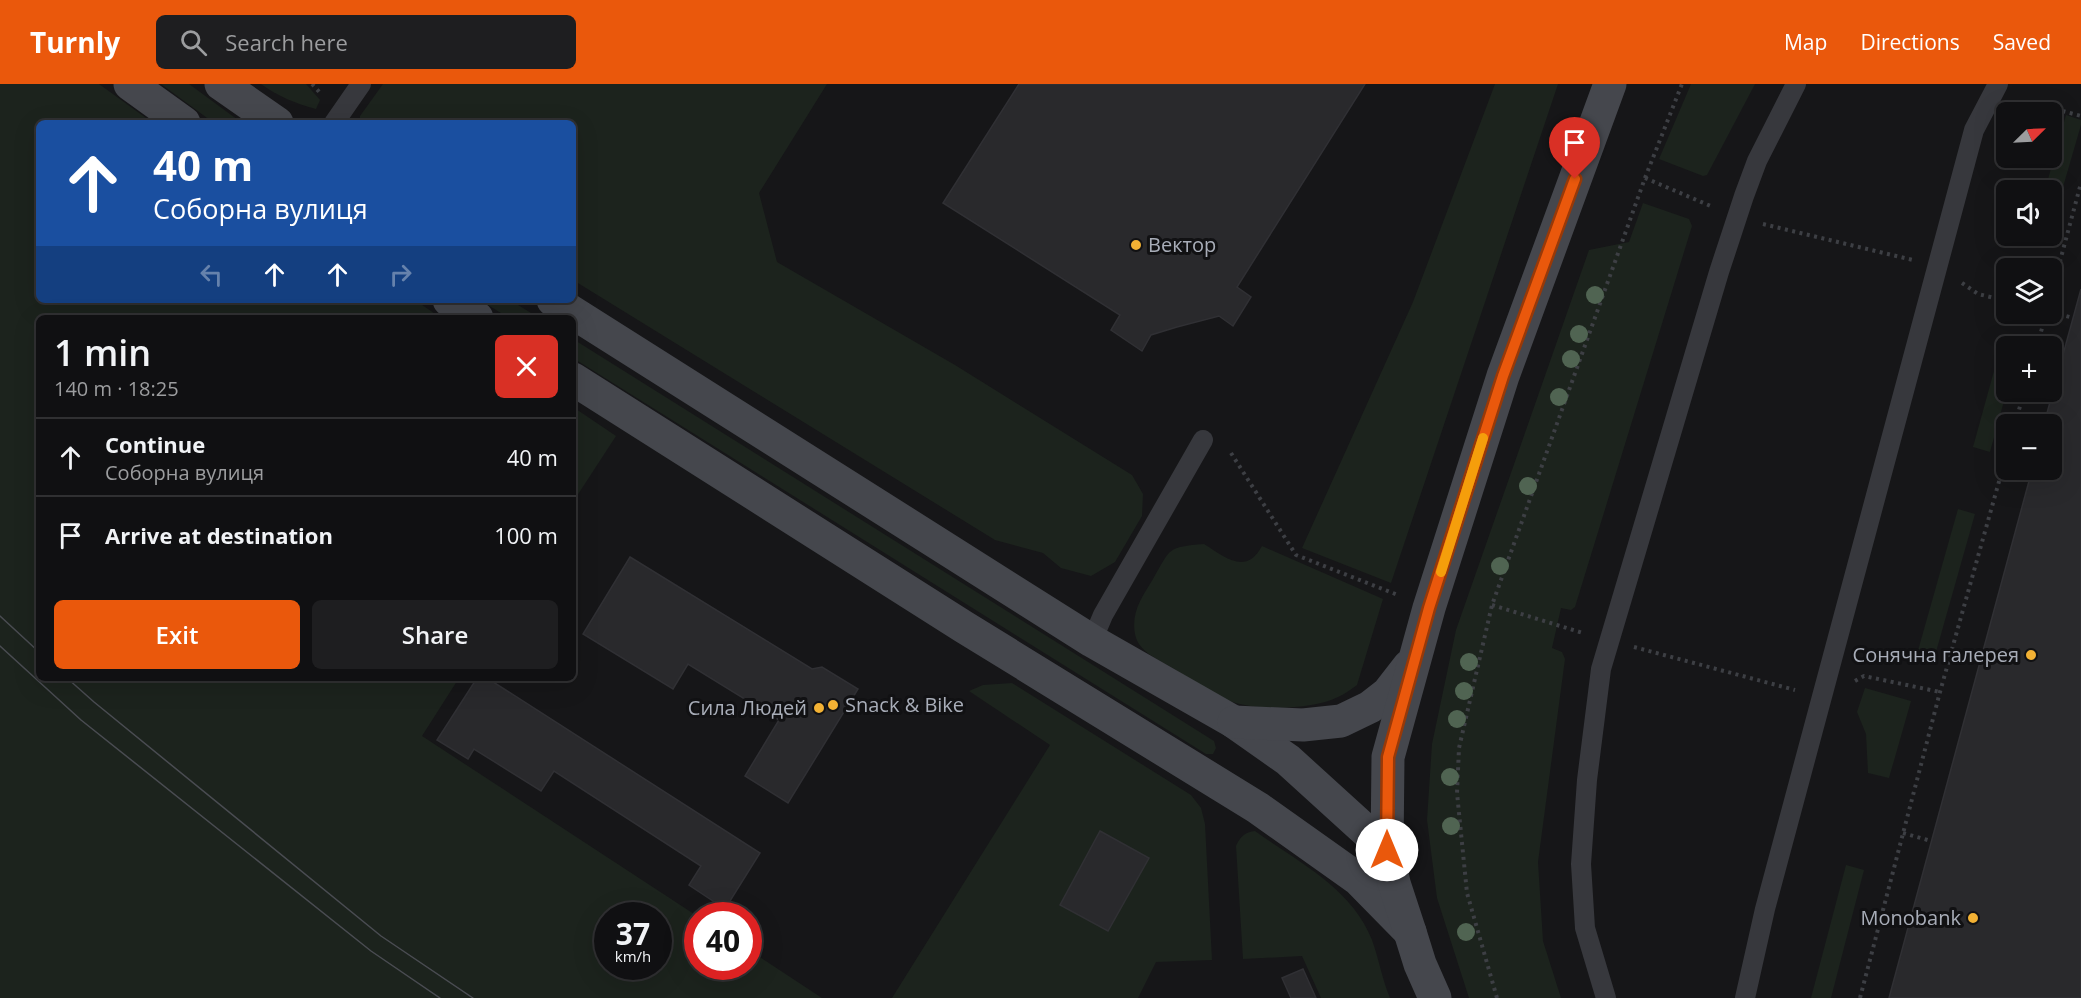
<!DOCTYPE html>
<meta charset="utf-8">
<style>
:root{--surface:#101012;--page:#1e1e20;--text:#f1f3f6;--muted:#9c9d9f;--line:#303032;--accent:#ea580c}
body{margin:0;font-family:"Open Sans",sans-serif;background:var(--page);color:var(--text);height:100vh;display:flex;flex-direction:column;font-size:22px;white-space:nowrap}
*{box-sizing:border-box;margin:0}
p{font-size:20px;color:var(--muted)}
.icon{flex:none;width:33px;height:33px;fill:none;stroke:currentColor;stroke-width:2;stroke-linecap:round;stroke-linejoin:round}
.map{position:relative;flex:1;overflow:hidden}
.details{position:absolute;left:36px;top:231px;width:540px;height:366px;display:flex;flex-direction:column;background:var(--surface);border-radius:9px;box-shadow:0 6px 24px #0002,0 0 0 2px var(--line)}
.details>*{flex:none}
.banner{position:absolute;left:36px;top:36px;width:540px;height:183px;border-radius:9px;box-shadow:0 6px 24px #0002,0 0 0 2px var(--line);background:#1a4fa0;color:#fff;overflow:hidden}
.needle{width:39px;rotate:66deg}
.controls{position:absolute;left:1996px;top:18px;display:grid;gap:12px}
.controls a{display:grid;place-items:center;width:66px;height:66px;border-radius:9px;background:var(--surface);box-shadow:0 6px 24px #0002,0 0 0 2px var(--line);font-size:30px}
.speed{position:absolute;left:594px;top:818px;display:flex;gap:12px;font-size:30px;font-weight:700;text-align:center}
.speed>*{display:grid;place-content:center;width:78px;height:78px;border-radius:50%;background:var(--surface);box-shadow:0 6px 24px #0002,0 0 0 2px var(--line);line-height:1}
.speed small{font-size:15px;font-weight:400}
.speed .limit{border:9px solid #d22;background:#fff;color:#111}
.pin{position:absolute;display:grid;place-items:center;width:51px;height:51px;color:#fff;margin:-62px -26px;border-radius:50% 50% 50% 0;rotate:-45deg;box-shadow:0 0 6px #0007}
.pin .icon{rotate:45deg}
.me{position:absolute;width:66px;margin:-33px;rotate:0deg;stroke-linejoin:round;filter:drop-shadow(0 0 4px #0008)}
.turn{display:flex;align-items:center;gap:21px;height:126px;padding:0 18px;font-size:27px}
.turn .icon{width:78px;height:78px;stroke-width:2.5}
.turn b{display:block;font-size:42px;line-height:51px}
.lanes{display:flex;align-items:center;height:57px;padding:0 18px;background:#0003;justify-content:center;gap:30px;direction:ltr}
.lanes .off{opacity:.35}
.round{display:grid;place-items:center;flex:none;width:63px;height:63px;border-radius:9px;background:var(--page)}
.headline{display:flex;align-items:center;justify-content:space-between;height:102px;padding:0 18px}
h1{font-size:36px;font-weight:600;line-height:45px}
.action{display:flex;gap:12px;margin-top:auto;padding:12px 18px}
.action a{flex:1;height:69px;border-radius:9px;background:var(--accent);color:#fff;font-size:24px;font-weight:600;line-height:69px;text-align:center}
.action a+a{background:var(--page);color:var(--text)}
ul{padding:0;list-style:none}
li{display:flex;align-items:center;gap:18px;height:78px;padding:0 18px;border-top:2px solid var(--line)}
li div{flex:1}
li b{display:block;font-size:22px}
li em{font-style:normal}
header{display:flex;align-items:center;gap:36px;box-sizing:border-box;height:84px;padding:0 30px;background:var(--accent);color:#fff}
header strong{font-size:28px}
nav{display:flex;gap:33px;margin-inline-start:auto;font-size:21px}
.search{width:420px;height:54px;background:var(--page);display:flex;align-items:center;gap:15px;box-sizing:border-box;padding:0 21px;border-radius:9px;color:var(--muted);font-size:22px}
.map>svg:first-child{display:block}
.green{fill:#1c231d;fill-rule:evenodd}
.building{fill:#29292c;stroke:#303034;stroke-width:1.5}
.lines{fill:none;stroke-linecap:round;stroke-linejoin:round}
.path{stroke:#3d3f44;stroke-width:4;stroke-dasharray:3 4.5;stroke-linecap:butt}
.lane{stroke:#37383d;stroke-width:20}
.secondary{stroke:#45474d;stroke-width:33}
.tram{stroke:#4a4c52;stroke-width:1.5}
.tree{fill:#506452}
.route-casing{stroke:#983908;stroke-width:15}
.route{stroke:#ea580c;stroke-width:10}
.slow{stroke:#f59e0b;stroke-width:10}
.poi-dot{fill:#f2b134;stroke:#111113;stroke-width:2}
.labels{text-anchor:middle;stroke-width:6;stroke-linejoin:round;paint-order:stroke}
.poi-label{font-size:20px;fill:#a8adb8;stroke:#111113;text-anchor:end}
</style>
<header>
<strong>Turnly</strong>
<div class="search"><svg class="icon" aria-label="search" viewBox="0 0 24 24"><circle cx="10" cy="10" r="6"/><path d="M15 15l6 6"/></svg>Search here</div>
<nav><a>Map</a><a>Directions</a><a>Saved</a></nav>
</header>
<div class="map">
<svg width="2081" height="914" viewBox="0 0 2081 914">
<rect width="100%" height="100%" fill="#161618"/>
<g class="green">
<path d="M0,0h99l54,39h-114v177h376l26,18h-402v360h420l-37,58 275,180 1,50h50l1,-16 73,48h-822zM608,831h50v51h-50z"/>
<path d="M161,0h28l53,39h-28z"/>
<path d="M261,0h45l14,16 -4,9c-19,-5 -39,-13 -55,-25z"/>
<path d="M383,0h444l-68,109 18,69 178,103 177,110 11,19 -1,22 -27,46 -24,14 -30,-8 -18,-15 -48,-13 -422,-260v-157h-213v-7z"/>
<path d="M1495,0h63l-167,499 -89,-35 111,-246z"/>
<path d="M1691,0h64l-48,91 -4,1 -44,-17z"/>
<path d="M2066,31l15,5v5l-29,100v-35h-7z"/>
<path d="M1643,119l46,16 3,7 -117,381 -4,3 -10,-2 -9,40 10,4 3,7 -27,203 5,79 18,57h-92l-32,-100 -10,-78 5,-76 24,-114 133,-380 40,-8z"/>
<path d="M480,216h30l29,18h-30z"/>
<path d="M573,255l641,402 2,7 -3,6h-7l-633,-396z"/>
<path d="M2002,258l17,4h-12v44l-17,62 -17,-5z"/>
<path d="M573,323l43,29 -43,66z"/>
<path d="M1958,425l17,5 -41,145 -17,-5z"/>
<path d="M1204,460c21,13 42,32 58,2l121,53 -26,86c-6,4 -12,9 -19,12 -25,13 -82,14 -108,4 -21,-7 -41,-23 -59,-34 -14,-8 -33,-16 -36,-33 -4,-22 7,-37 18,-55 18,-31 14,-32 51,-35z"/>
<path d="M1012,599l179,112 10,13 4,16 7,136 -56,2 -18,36h-246l158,-253 -81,-54 14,-6z"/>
<path d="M1865,604l46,13 -22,77 -21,-5 -2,-39 -9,-22z"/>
<path d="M1255,747c43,31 97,57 117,109 7,19 10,39 18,58h-69l-19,-42 -59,3 -7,-113c4,-9 9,-14 19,-15z"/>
<path d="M1846,781l18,5 -33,128h-20z"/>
</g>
<g class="building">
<path d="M1019,0h346l-128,203 14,10 -18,29 -14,-10 -42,11 -26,8 -9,16 -31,-21 9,-15 -177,-112z"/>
<path d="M2081,205v709h-192l143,-528h20v-46h-8z"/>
<path d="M630,473l182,112 10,-2 36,22 -70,114 -43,-27 34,-56 -91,-56 -15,25 -90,-55z"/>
<path d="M477,594h10l273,175 -35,56 -36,-24 12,-19 -147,-95 -13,20 -67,-42 -6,10 -31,-19z"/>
<path d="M1100,747l49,27 -41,73 -48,-26z"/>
<path d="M1303,885l13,29h-25l-9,-20z"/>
</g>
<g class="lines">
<g class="path">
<path d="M312,0l10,11"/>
<path d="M2048,23l33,9"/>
<path d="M1645,94l68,29"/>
<path d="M1763,140l150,36"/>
<path d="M1962,199l16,11 29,7"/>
<path d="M2052,207l29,-108"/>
<path d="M2052,228l21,6"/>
<path d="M2037,262l9,-32"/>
<path d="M2015,340l9,-32"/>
<path d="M1231,369l65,102 102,40"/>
<path d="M1492,521l91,28"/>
<path d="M1634,563l161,43"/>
<path d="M1855,597l9,-5 76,16"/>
<path d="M1903,749l28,8"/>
<path d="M1497,914l-30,-105 -10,-100 2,-45 33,-143 153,-427 37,-94"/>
<path d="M1860,914l80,-306 67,-239"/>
</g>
<g class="lane">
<path d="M334,39l27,-39"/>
<path d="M1092,557l11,-26 100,-175"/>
<path d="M1606,914l-21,-70 -4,-64 6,-84 14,-111 118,-397 25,-76 13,-35 39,-77"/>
<path d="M1745,914l20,-89 209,-779 24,-46"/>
</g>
<g class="secondary">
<path d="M130,0l54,39"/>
<path d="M221,0l56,39"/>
<path d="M449,216l28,18"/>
<path d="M553,216l539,341 142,81 54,38 99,90"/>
<path d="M573,295l391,248 294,181 100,71 52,53"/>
<path d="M1234,638l69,3 38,-4 29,-14 18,-14 21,-27"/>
<path d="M1435,914l-15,-34 -10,-32 -16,-49 -7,-33 1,-93 41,-149 74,-232 107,-292"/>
</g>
<g class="tram">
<path d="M0,532l39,36"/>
<path d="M0,562l81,74 290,231 69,47"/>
<path d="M67,594l27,24 287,234 92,62"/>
</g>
</g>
<g class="tree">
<circle cx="1595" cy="211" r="9"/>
<circle cx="1579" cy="250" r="9"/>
<circle cx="1571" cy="275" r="9"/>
<circle cx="1559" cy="313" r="9"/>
<circle cx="1528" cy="402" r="9"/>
<circle cx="1500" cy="482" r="9"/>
<circle cx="1469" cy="578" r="9"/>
<circle cx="1464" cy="607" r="9"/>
<circle cx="1457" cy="635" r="9"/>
<circle cx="1450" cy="693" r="9"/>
<circle cx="1451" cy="742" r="9"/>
<circle cx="1466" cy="848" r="9"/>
</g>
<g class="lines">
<defs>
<path id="route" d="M1387,766l1,-93 41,-149 74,-232 72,-197"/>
</defs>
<use href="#route" class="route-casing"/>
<use href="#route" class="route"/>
<path class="slow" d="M1441,488l42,-134"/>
</g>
<g class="poi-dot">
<circle cx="1136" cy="161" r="6"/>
<circle cx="2031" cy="571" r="6"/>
<circle cx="833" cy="621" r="6"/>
<circle cx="819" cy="624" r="6"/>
<circle cx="1973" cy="834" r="6"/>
</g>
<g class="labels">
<g class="poi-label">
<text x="1148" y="168" text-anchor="start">Вектор</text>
<text x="2019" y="578">Сонячна галерея</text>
<text x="845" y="628" text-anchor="start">Snack &amp; Bike</text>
<text x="807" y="631">Сила Людей</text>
<text x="1961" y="841">Monobank</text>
</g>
</g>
</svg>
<div class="controls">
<a><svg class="needle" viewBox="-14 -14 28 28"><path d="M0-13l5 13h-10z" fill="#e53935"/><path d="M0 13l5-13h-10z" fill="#9c9d9f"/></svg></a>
<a><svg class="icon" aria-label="sound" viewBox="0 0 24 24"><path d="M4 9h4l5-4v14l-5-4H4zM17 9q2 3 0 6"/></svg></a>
<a><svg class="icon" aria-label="layers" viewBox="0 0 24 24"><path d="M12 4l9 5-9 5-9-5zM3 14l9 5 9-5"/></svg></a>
<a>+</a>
<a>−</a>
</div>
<div class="speed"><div>37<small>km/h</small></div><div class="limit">40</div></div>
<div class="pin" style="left:1575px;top:95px;background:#d93025"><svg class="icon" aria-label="arrive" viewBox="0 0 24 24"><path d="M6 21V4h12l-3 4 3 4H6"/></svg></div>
<svg class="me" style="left:1387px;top:766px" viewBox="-20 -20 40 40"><circle r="19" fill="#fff"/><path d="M0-13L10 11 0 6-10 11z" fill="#ea580c"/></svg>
<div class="banner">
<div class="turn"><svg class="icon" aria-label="ahead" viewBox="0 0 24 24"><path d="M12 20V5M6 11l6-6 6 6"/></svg><div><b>40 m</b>Соборна вулиця</div></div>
<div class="lanes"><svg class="icon off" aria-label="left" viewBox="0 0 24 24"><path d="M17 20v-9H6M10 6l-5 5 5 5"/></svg><svg class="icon" aria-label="ahead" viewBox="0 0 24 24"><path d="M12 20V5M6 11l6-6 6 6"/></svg><svg class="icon" aria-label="ahead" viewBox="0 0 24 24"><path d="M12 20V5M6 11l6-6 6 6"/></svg><svg class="icon off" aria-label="right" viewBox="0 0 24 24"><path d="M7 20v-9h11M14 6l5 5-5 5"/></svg></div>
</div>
<section class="details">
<div class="headline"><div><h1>1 min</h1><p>140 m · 18:25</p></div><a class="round" style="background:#d93025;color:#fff"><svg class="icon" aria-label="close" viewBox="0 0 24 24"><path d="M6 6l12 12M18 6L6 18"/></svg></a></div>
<ul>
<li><svg class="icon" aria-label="ahead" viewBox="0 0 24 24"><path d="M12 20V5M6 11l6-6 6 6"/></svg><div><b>Continue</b><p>Соборна вулиця</p></div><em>40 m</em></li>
<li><svg class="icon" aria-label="arrive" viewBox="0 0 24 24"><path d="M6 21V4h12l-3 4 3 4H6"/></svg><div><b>Arrive at destination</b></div><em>100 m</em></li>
</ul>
<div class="action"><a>Exit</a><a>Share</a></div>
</section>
</div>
